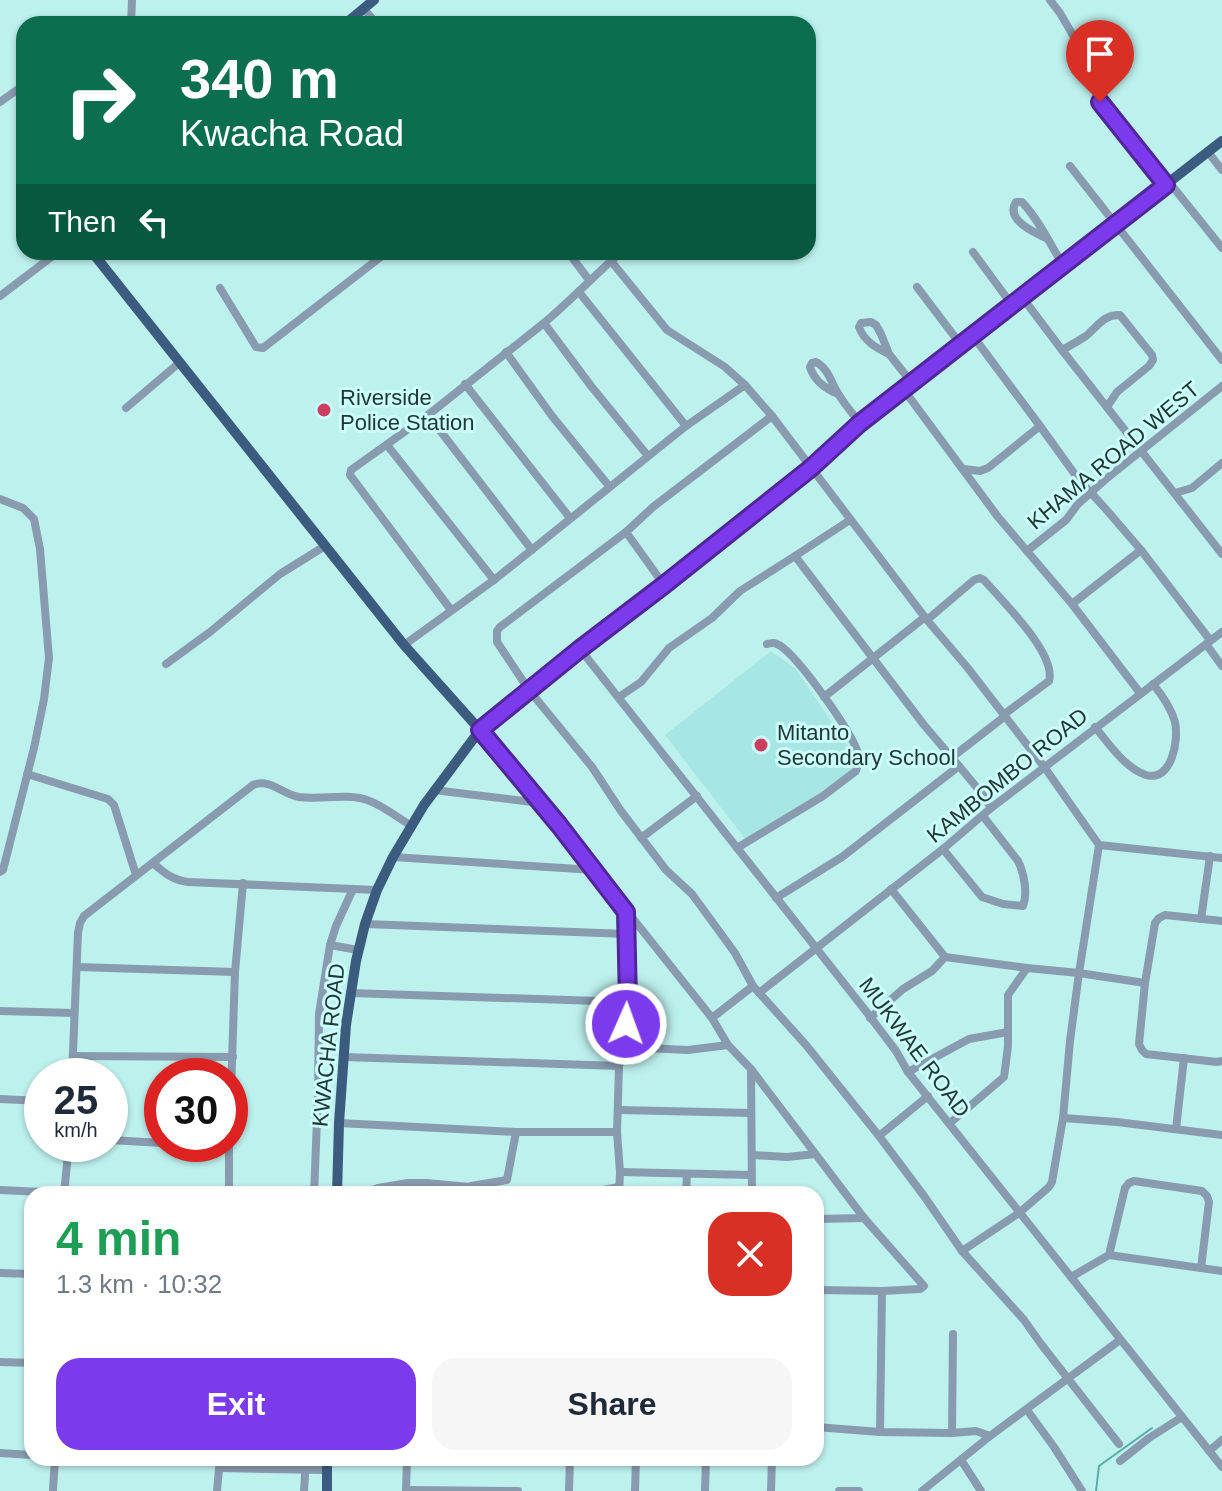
<!DOCTYPE html>
<meta charset="utf-8">
<style>
:root{--surface:#fff;--page:#f6f6f7;--text:#1f2937;--muted:#747a83;--accent:#7c3aed}
body{margin:0;font-family:Arial,sans-serif;background:var(--page);color:var(--text);height:100vh;display:flex;flex-direction:column;font-size:30px;white-space:nowrap}
*{box-sizing:border-box;margin:0}
p{font-size:26px;color:var(--muted)}
.icon{flex:none;width:44px;height:44px;fill:none;stroke:currentColor;stroke-width:2;stroke-linecap:round;stroke-linejoin:round}
.map{position:relative;flex:1;overflow:hidden}
.drawer{position:absolute;left:24px;top:1186px;width:800px;height:280px;display:flex;flex-direction:column;background:var(--surface);border-radius:24px;box-shadow:0 2px 6px #0004}
.drawer>*{flex:none}
.guide{position:absolute;left:16px;top:16px;width:800px;height:244px;border-radius:24px;box-shadow:0 2px 6px #0004;background:#0b6e4f;color:#fff;overflow:hidden}
.speed{position:absolute;left:24px;top:1058px;display:flex;gap:16px;font-size:40px;font-weight:700;text-align:center}
.speed>*{display:grid;place-content:center;width:104px;height:104px;border-radius:50%;background:var(--surface);box-shadow:0 2px 6px #0004;line-height:1}
.speed small{font-size:20px;font-weight:400}
.speed .limit{border:12px solid #d22;background:#fff;color:#111}
.pin{position:absolute;display:grid;place-items:center;width:68px;height:68px;color:#fff;margin:-82px -34px;border-radius:50% 50% 50% 0;rotate:-45deg;box-shadow:0 0 8px #0007}
.pin .icon{rotate:45deg}
.me{position:absolute;width:88px;margin:-44px;rotate:2deg;stroke-linejoin:round;filter:drop-shadow(0 0 6px #0008)}
.turn{display:flex;align-items:center;gap:28px;height:168px;padding:0 32px;font-size:36px}
.turn .icon{width:104px;height:104px;stroke-width:2.5}
.turn b{display:block;font-size:56px;line-height:68px}
.then{display:flex;align-items:center;height:76px;padding:0 32px;background:#0003;gap:16px;font-size:30px}
.round{display:grid;place-items:center;flex:none;width:84px;height:84px;border-radius:24px;background:var(--page)}
.headline{display:flex;align-items:center;justify-content:space-between;height:136px;padding:0 32px}
h1{font-size:48px;font-weight:700;line-height:60px;color:#1e9e55}
.button{display:flex;gap:16px;margin-top:auto;padding:16px 32px}
.button a{flex:1;height:92px;border-radius:24px;background:var(--accent);color:#fff;font-size:32px;font-weight:700;line-height:92px;text-align:center}
.button a+a{background:var(--page);color:var(--text)}
.map>svg:first-child{display:block}
.built{fill:#a7e6e2}
.lines{fill:none;stroke-linecap:round;stroke-linejoin:round}
.stream{stroke:#5aaca8;stroke-width:2}
.minor{stroke:#899baf;stroke-width:8}
.major{stroke:#3c5c7f;stroke-width:10}
.route-casing{stroke:#51269a;stroke-width:20}
.route{stroke:#7c3aed;stroke-width:14}
.poi-dot{fill:#cd3d5e;stroke:#cafffb;stroke-width:3}
.labels{text-anchor:middle;stroke-width:6;stroke-linejoin:round;paint-order:stroke}
.poi-label{font-size:22px;fill:#223735;stroke:#cafffb;text-anchor:start}
.street-label{font-size:22px;fill:#223735;stroke:#cafffb}
</style>
<div class="map">
<svg width="1222" height="1491" viewBox="0 0 1222 1491">
<rect width="100%" height="100%" fill="#bdf1ee"/>
<path class="built" d="M771,651l24,17 60,88 -2,11 -6,9 -101,64 -81,-105z"/>
<g class="lines">
<path class="stream" d="M1096,1491l3,-25 53,-38"/>
<g class="minor">
<path d="M1050,0l10,13 29,50 7,30 4,9 66,83"/>
<path d="M364,9l13,15"/>
<path d="M131,24l1,-24"/>
<path d="M0,102l24,-17"/>
<path d="M1208,152l14,18"/>
<path d="M1070,166l152,194"/>
<path d="M1169,182l53,66"/>
<path d="M1046,238c-13,-6 -41,-19 -30,-36h6c17,18 28,42 41,63"/>
<path d="M568,252l21,28"/>
<path d="M973,252l39,53"/>
<path d="M611,261l56,69 58,37 20,18 27,31 155,204 40,47 78,101 54,77 -20,128 -9,68 -7,77 -11,64 -3,5 -30,26 -57,38"/>
<path d="M917,287l44,58"/>
<path d="M220,288l36,59 7,1 124,-96"/>
<path d="M579,292l107,134"/>
<path d="M0,296l58,-44"/>
<path d="M1022,297l40,53 160,204"/>
<path d="M544,323c27,-23 51,-48 77,-71"/>
<path d="M973,336l67,90 39,54 25,27 37,43 69,90"/>
<path d="M1062,350c8,-4 16,-9 24,-14 11,-9 18,-22 34,-21l32,40 1,5 -4,6 -32,26 -10,15"/>
<path d="M506,352l46,64 57,70"/>
<path d="M889,354c-13,-6 -25,-13 -30,-27l2,-4 10,-1 5,3 5,9 8,20 23,29"/>
<path d="M465,384l105,134"/>
<path d="M904,390l94,127 74,87 68,89"/>
<path d="M838,394c-12,-5 -24,-14 -28,-27l2,-4 4,-1c13,7 15,21 23,33 6,10 14,19 21,28"/>
<path d="M126,408l53,-45"/>
<path d="M428,415l104,135"/>
<path d="M387,445l107,135"/>
<path d="M964,469l16,2 8,-3 52,-42"/>
<path d="M1175,493l17,-5 30,-25"/>
<path d="M0,499l23,9 11,11 6,30 9,109 -5,41 -10,49 -31,122 -3,2"/>
<path d="M850,520l-55,36 129,169 35,41"/>
<path d="M626,532l38,53"/>
<path d="M1027,551l39,-31 12,-16 28,-25 116,-93"/>
<path d="M1072,604l69,-54"/>
<path d="M451,610l-101,-135 1,-5 77,-55 116,-92 47,63 57,70"/>
<path d="M927,620l47,-40 6,-2 4,2c18,21 73,74 65,101l-46,34"/>
<path d="M1206,644l16,22"/>
<path d="M404,645l90,-65 192,-154 59,-41"/>
<path d="M580,649l285,361 31,41 12,21 314,395"/>
<path d="M166,664l44,-32 70,-58 45,-28"/>
<path d="M529,690l63,77 29,44 45,59 26,24 43,59 18,33 53,59 73,91 45,60 38,55 62,69 17,24 78,100"/>
<path d="M529,690l-32,-48v-11l3,-4 126,-95 27,-25 119,-91"/>
<path d="M619,697l22,-15 28,-34 43,-30 28,-27 55,-35"/>
<path d="M824,697l101,-80"/>
<path d="M1095,727c14,17 30,41 51,48 26,7 33,-35 29,-53 -4,-14 -13,-27 -22,-38"/>
<path d="M480,730l61,73 171,215 16,27 23,24 113,149 60,68 -4,3 -38,2 -66,-1"/>
<path d="M951,758l53,-41"/>
<path d="M27,774l81,25 6,6 22,70"/>
<path d="M434,790l106,13"/>
<path d="M641,838l56,-42"/>
<path d="M1099,845l123,13"/>
<path d="M737,848l86,-52 33,-25c2,-7 4,-12 2,-18 -7,-22 -60,-97 -79,-108 -6,-3 -6,-2 -12,-1"/>
<path d="M943,849l39,48 21,7 20,2c5,-13 1,-33 -5,-45l-35,-45"/>
<path d="M393,857l201,13"/>
<path d="M153,863c11,10 20,17 35,19l189,8"/>
<path d="M891,889l54,68 82,11 52,5 66,10"/>
<path d="M776,898l66,-41 117,-91 24,29 8,13"/>
<path d="M1201,919l9,-63"/>
<path d="M1222,921l-57,-6 -6,3 -4,5 -10,60 -6,61 3,6 4,4 71,8 5,-1"/>
<path d="M365,924l262,10"/>
<path d="M330,945l28,5"/>
<path d="M77,967l158,5"/>
<path d="M350,993l278,9"/>
<path d="M759,993l184,-144 48,-41 231,-176"/>
<path d="M0,1011l74,2"/>
<path d="M712,1018l41,-32"/>
<path d="M870,1018l33,-29 29,-18 13,-14"/>
<path d="M625,1047l63,3 40,-5"/>
<path d="M73,1056l160,1"/>
<path d="M344,1057l275,9"/>
<path d="M751,1071l1,123"/>
<path d="M908,1072l61,-33 39,-7"/>
<path d="M72,1076l6,-143 2,-10 4,-7 169,-131c18,-7 28,9 46,12 22,3 47,-4 68,3 15,5 30,17 43,25"/>
<path d="M0,1099l42,2"/>
<path d="M619,1110l132,3"/>
<path d="M1063,1118l54,4 105,13"/>
<path d="M230,1121l5,-149 8,-89"/>
<path d="M339,1123l177,9h101"/>
<path d="M950,1123l54,-46 4,-31v-51l19,-27"/>
<path d="M1176,1129l8,-71"/>
<path d="M879,1136l49,-40"/>
<path d="M110,1140l52,3"/>
<path d="M196,1144l33,1"/>
<path d="M229,1144v50"/>
<path d="M752,1155l35,2 28,-3"/>
<path d="M620,1172l131,3"/>
<path d="M0,1190l64,3"/>
<path d="M229,1193l20,1"/>
<path d="M64,1194l5,-50"/>
<path d="M314,1194l4,-99 1,-81 11,-69 6,-19 17,-37"/>
<path d="M362,1194l16,-6 30,-5h18l44,4"/>
<path d="M465,1194l6,-8 36,-6 9,-48"/>
<path d="M582,1194l37,-7"/>
<path d="M619,1194l1,-22 -3,-40 2,-66 6,-19 3,-45 -2,-90"/>
<path d="M686,1194l1,-20"/>
<path d="M816,1219l48,-1"/>
<path d="M1109,1255l16,-67 4,-5 5,-2 68,10 5,5 2,6 -8,66"/>
<path d="M0,1273l32,1"/>
<path d="M1071,1277l38,-22 113,16"/>
<path d="M816,1331l2,-41"/>
<path d="M0,1362l32,1"/>
<path d="M1027,1410l27,37 28,44"/>
<path d="M816,1427l64,5 72,1 24,-2 14,5"/>
<path d="M880,1432l2,-141"/>
<path d="M952,1433l1,-99"/>
<path d="M1209,1451l13,-11"/>
<path d="M0,1453l32,2"/>
<path d="M961,1460l20,31"/>
<path d="M1120,1461l29,-23 33,-21"/>
<path d="M220,1468l107,2"/>
<path d="M407,1490l111,1"/>
<path d="M53,1491l2,-33"/>
<path d="M217,1491l3,-33"/>
<path d="M304,1491l2,-33"/>
<path d="M406,1491l1,-33"/>
<path d="M569,1491l1,-33"/>
<path d="M635,1491l1,-33"/>
<path d="M705,1491l1,-33"/>
<path d="M771,1491l1,-33"/>
<path d="M839,1491h20"/>
<path d="M922,1491l68,-55 130,-96"/>
</g>
<g class="major">
<path d="M345,24l29,-24"/>
<path d="M92,252l312,393 76,85"/>
<path d="M337,1194l2,-71 7,-98 10,-64 9,-37 12,-34 16,-33 31,-52 56,-75 100,-81 84,-64 147,-117 49,-45 362,-282"/>
<path d="M327,1491v-33"/>
</g>
</g>
<g class="lines">
<defs>
<path id="route" d="M626,1024l2,-22 -2,-90 -67,-87 -79,-95 100,-81 84,-64 147,-117 49,-45 306,-238 -66,-83"/>
</defs>
<use href="#route" class="route-casing"/>
<use href="#route" class="route"/>
</g>
<g class="poi-dot">
<circle cx="324" cy="410" r="8"/>
<circle cx="761" cy="745" r="8"/>
</g>
<g class="labels">
<g class="poi-label">
<text x="340" y="405">Riverside<tspan x="340" dy="25">Police Station</tspan></text>
<text x="777" y="740">Mitanto<tspan x="777" dy="25">Secondary School</tspan></text>
</g>
<g class="street-label">
<text transform="translate(1113 455) rotate(-40)" y="8">KHAMA ROAD WEST</text>
<text transform="translate(1007 775) rotate(-39)" y="8">KAMBOMBO ROAD</text>
<text transform="translate(328 1045) rotate(-84)" y="8">KWACHA ROAD</text>
<text transform="translate(915 1047) rotate(53)" y="8">MUKWAE ROAD</text>
</g>
</g>
</svg>
<div class="speed"><div>25<small>km/h</small></div><div class="limit">30</div></div>
<div class="pin" style="left:1100px;top:102px;background:#d93025"><svg class="icon" aria-label="arrive" viewBox="0 0 24 24"><path d="M6 21V4h12l-3 4 3 4H6"/></svg></div>
<svg class="me" style="left:626px;top:1024px" viewBox="-20 -20 40 40"><circle r="17" fill="#7c3aed" stroke="#fff" stroke-width="3"/><path d="M0-11L8 9 0 5-8 9z" fill="#fff"/></svg>
<div class="guide">
<div class="turn"><svg class="icon" aria-label="right" viewBox="0 0 24 24"><path d="M7 20v-9h11M14 6l5 5-5 5"/></svg><div><b>340 m</b>Kwacha Road</div></div>
<div class="then">Then<svg class="icon" aria-label="left" viewBox="0 0 24 24"><path d="M17 20v-9H6M10 6l-5 5 5 5"/></svg></div>
</div>
<section class="drawer">
<div class="headline"><div><h1>4 min</h1><p>1.3 km · 10:32</p></div><a class="round" style="background:#d93025;color:#fff"><svg class="icon" aria-label="close" viewBox="0 0 24 24"><path d="M6 6l12 12M18 6L6 18"/></svg></a></div>
<div class="button"><a>Exit</a><a>Share</a></div>
</section>
</div>
